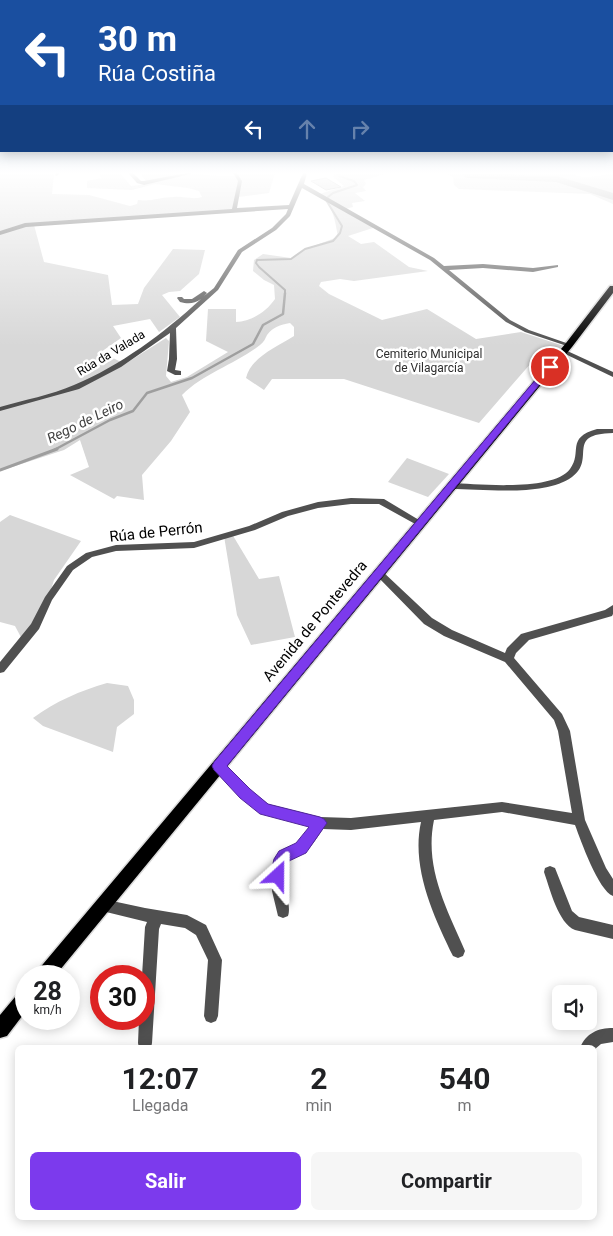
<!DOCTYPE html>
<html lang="es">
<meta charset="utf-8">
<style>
:root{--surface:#fff;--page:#f6f6f6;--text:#202124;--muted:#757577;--accent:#7c3aed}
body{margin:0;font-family:Roboto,sans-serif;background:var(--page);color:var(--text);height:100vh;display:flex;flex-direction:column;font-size:19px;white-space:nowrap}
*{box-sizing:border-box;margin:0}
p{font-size:16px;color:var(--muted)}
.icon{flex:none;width:28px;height:28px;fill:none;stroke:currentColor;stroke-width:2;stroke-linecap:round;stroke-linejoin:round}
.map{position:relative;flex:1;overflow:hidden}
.details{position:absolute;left:15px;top:1045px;width:582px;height:175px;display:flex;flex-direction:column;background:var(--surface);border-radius:8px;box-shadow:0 2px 12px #0003}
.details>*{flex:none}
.hud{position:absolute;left:0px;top:0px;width:614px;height:152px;box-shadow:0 2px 12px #0003;background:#1a4fa0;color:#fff;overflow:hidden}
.buttons{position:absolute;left:552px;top:985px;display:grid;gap:10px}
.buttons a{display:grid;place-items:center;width:45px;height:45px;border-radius:8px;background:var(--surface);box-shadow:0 2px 12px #0003;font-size:25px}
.speed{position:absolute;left:15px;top:965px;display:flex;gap:10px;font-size:25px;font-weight:700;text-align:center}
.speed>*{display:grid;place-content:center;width:65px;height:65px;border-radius:50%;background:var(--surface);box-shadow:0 2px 12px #0003;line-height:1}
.speed small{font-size:12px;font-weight:400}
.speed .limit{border:8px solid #d22;background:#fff;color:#111}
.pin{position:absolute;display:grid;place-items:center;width:42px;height:42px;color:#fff;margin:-21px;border:2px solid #fff;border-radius:50%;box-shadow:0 1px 5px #0007}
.me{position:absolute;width:55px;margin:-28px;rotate:24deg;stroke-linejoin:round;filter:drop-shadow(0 0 4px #0008)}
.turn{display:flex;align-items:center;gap:18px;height:105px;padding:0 15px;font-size:22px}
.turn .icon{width:65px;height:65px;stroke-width:2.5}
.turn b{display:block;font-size:35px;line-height:42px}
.lanes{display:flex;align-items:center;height:48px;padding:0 15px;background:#0003;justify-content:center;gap:25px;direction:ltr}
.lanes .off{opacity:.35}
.eta{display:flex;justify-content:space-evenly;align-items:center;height:85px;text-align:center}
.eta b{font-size:30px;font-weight:700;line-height:35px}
.action{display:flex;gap:10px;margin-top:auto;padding:10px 15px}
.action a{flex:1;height:58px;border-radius:8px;background:var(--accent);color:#fff;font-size:20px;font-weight:700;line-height:58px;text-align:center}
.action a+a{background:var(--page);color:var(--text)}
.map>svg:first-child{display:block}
.green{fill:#d7d7d7}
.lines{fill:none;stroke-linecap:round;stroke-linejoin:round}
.stream-far2{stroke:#9e9e9e;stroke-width:2}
.stream-far1{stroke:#9e9e9e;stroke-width:2.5}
.stream{stroke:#9e9e9e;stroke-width:3}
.river{fill:#9e9e9e;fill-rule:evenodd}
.building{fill:#c0c0c0;stroke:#949494}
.primary-casing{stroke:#dbdbdb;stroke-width:3}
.minor{fill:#505050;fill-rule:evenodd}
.primary{fill:#000;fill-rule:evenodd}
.route{fill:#7c3aed;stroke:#51269a}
.labels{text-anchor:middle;stroke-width:5;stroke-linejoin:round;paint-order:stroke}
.far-street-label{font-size:12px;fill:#000;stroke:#fff}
.far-park-label{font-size:12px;fill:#2e2e2e;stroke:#fff}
.far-water-label{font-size:14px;font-style:italic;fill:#3f3f3f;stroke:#fff}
.street-label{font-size:15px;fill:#000;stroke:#fff}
</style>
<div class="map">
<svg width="613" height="1236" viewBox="0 0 613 1236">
<rect width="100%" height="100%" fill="#fff"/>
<g class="green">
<path d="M0,173h54l-2,21 37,1 41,11 7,-2 1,-4c13,2 23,-3 36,-3 10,-1 18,3 28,0l-3,-6 -11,-3 -33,-4 -23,6 -45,-2v-7l14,-3 -3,-5h22l11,13 17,-2 -8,-11h64v2l32,1 -1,-3h64h-24l-6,20 -31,4 -4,13 -200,15 10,37 64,13 4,30 26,-1 6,-16 29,-39 32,1 -6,24 -19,17 -11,1 -7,3 18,22 -21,15 -9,-13 -37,7 8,12 -20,14 24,12 41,-26 3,3 -3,35 5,6 16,-5 41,-25 -22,-11 2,-32h28v13c16,-1 30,-10 39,-23l-1,-14 -10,-5 -11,-9 1,-11 9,-6 28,4 14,-9 33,-12c-3,-17 -5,-31 -18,-43l24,-8 -11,-9 2,-4h54l-25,7 2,4 -3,3 3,4 -11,2 10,8 -13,2 1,4 -8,2 31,18 -28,9 13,8 13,-2 35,25 19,4 -74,10 -14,-2 -19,3 -2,4 10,8 53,26 45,-11 49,30 45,-7 46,15 -17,20 -18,-5 -53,61 -135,-44h-72l-8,11 -18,-12c5,-21 31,-31 48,-42v-9l-4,-4c-10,2 -17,4 -23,12 -2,4 -3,7 -7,10 -24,19 -56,28 -78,50l8,17 -19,29 -29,34 2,25 -27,-4 -3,3 -44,-24 19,-8 -9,-27 -16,10 -64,21z"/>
<path d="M444,173h128c14,9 26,1 41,1v30l-23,-10 -131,-5 -5,-4 -1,-8z"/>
<path d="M407,458l42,16 -21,23 -40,-15z"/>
<path d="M10,515l71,26 -27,39 -6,19 -25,42 -8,-15 -15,-4v-100z"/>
<path d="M232,534l27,45 20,-3 16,61 -44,8 -14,-30 -13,-79z"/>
<path d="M107,683l21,3 6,14v14l-17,13 -4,25 -70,-26 -10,-8c23,-17 47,-27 74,-35z"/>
</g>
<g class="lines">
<g class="stream-far2">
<path d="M328,197l5,-4 24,-8 -3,-4 -15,-5 -1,-3"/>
<path d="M285,295v-5l-26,-23 -3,-4 1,-3 34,-1 14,-10 28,-8 7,-8 2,-7 -16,-26"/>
</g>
<path class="stream-far1" d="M54,450l56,-30 23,-9 14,-18 45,-15 61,-34 10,-19 20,-11 2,-21"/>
<path class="stream" d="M0,470l57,-21"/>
<path class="river" d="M463,173l94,3 56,17v7l-57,-18 -88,-4 -4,-1z"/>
</g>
<path class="building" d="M326,178l15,9 -15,3 -15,-9z"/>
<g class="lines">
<defs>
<g id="primary">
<path d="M610,286h3v7l-41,54 -517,629h-20l3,-6 528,-627z"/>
<path d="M26,988v23l-19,25 -7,2v-23l20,-24z"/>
</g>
</defs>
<use href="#primary" class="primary-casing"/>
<g class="minor">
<path d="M56,173h4l-3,3 -2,-1z"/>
<path d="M128,173h5l8,8h3l42,-8h9l-51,12 -7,-2z"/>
<path d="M233,173h4l5,8 -5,27 52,-3 14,-32h4l-3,11 130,74 10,8 39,-2 50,4 25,-3v2l-25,5 -50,-4 -34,2 61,50 19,10 43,15 -5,1 -42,-14 -19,-10 -76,-62 -128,-72 -12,28 -14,14 -34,22 -24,38 -42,38 1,31 -2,11 6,1v4h-6l-8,-4 2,-12 1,-26 -49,34 -42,22 -79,22v-4c24,-7 51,-12 74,-22 46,-19 90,-52 127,-86 -7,5 -13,5 -21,3l-3,-4 1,-1h4l2,2h8l12,-8 3,2 -3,3 10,-8 24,-38 34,-22 14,-14 2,-5 -262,18 -26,8v-4l25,-8 207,-14 6,-28z"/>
<path d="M563,349l50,23v5l-52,-25v-2z"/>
<path d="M597,429h16v4c-49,1 -16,26 -41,44 -28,20 -88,12 -121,12l-4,-3 4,-3c26,1 102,9 119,-14 13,-17 -5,-31 27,-40z"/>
<path d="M351,498l33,1 40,24 -4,3 -3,-1 -38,-21h-28l-33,4 -30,8 -33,14 -61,18 -78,3 -24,6 -19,13 -21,30 -13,29 -35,43 -4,1v-11l31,-38 14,-27 22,-31 19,-13 30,-8 78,-3 55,-16 33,-14 36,-10z"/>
<path d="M379,570l3,1 50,47 20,12 53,23 2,-5 14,-14 84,-24 8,-5v9l-1,2 -83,24 -13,13 -2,5 48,56 8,17 15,89 21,48 7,11v17c-15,-6 -32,-55 -38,-71l-73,-13 -68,8c-10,48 13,89 31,131l-2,5 -5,2 -5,-2c-20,-41 -42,-89 -32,-134l-70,8 -28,-1c-5,7 -12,19 -19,24 -6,4 -17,5 -19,13 -3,14 7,39 3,50l-5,2 -5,-2 -6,-25 1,-27 6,-12 18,-8 13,-18 -49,-13 -20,-16 -27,-27 -2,-4 2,-4 4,-1 4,1 27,27 19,15 52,13 31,1 151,-16 70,11 -14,-82 -4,-11 -49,-58 -61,-26 -20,-12 -48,-49 -2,-2 2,-2z"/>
<path d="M550,866l5,2 17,43 7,6 34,8v14l-38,-9c-17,-7 -25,-41 -31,-58l1,-4z"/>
<path d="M103,899l42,9 42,7 19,10 16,35 -4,56 -2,5 -5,2 -5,-2 -2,-5 4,-56 -12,-25 -11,-7 -24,-4 -2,5 -7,114 -1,5h-12l-1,-5 1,-24h5v-43h-2l3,-49 2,-5 -49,-12 -2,-5 2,-5z"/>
<path d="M613,1028v14l-12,2 -6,5v-1h-15c6,-15 18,-20 33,-20z"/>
</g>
<use href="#primary" class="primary"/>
</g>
<linearGradient id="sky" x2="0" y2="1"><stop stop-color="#8aabca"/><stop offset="0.5" stop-color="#fff"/><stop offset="1" stop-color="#fff" stop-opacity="0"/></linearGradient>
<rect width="613" height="346" fill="url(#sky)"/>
<path class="route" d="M547,366l7,1 -327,399 23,23 18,15 52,13 4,2 3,4 -21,30 -17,8 -3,5 -3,15 -5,2 -5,-2 -3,-5 4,-17 5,-8 17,-8 13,-16 -49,-13 -20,-16 -26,-28 -2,-4 2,-4z"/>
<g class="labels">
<g class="far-street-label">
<text transform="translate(111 353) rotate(-31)" y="4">Rúa da Valada</text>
</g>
<g class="far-park-label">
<text x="429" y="358">Cemiterio Municipal<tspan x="429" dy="14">de Vilagarcía</tspan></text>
</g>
<g class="far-water-label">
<text transform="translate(85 421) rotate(-26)" y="5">Rego de Leiro</text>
</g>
<g class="street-label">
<text transform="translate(156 532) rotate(-6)" y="5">Rúa de Perrón</text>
<text transform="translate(315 621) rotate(-50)" y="5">Avenida de Pontevedra</text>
</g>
</g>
</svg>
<div class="buttons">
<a><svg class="icon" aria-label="sound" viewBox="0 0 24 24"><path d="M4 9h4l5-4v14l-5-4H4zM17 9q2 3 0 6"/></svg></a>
</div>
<div class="speed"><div>28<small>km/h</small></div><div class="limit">30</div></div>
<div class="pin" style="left:550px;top:367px;background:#d93025"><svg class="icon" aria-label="arrive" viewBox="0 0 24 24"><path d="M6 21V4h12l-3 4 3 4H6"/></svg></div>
<svg class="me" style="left:278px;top:876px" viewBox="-20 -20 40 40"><path d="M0-17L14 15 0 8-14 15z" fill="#7c3aed" stroke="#fff" stroke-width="4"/></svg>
<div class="hud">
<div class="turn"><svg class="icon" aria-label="left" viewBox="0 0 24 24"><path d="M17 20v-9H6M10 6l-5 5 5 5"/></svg><div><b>30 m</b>Rúa Costiña</div></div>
<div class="lanes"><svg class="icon" aria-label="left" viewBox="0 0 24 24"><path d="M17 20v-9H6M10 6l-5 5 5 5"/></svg><svg class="icon off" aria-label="ahead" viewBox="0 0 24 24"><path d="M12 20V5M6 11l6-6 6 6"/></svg><svg class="icon off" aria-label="right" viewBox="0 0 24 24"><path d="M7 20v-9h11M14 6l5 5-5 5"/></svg></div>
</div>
<section class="details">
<div class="eta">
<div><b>12:07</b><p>Llegada</p></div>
<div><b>2</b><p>min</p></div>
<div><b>540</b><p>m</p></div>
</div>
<div class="action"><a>Salir</a><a>Compartir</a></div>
</section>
</div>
